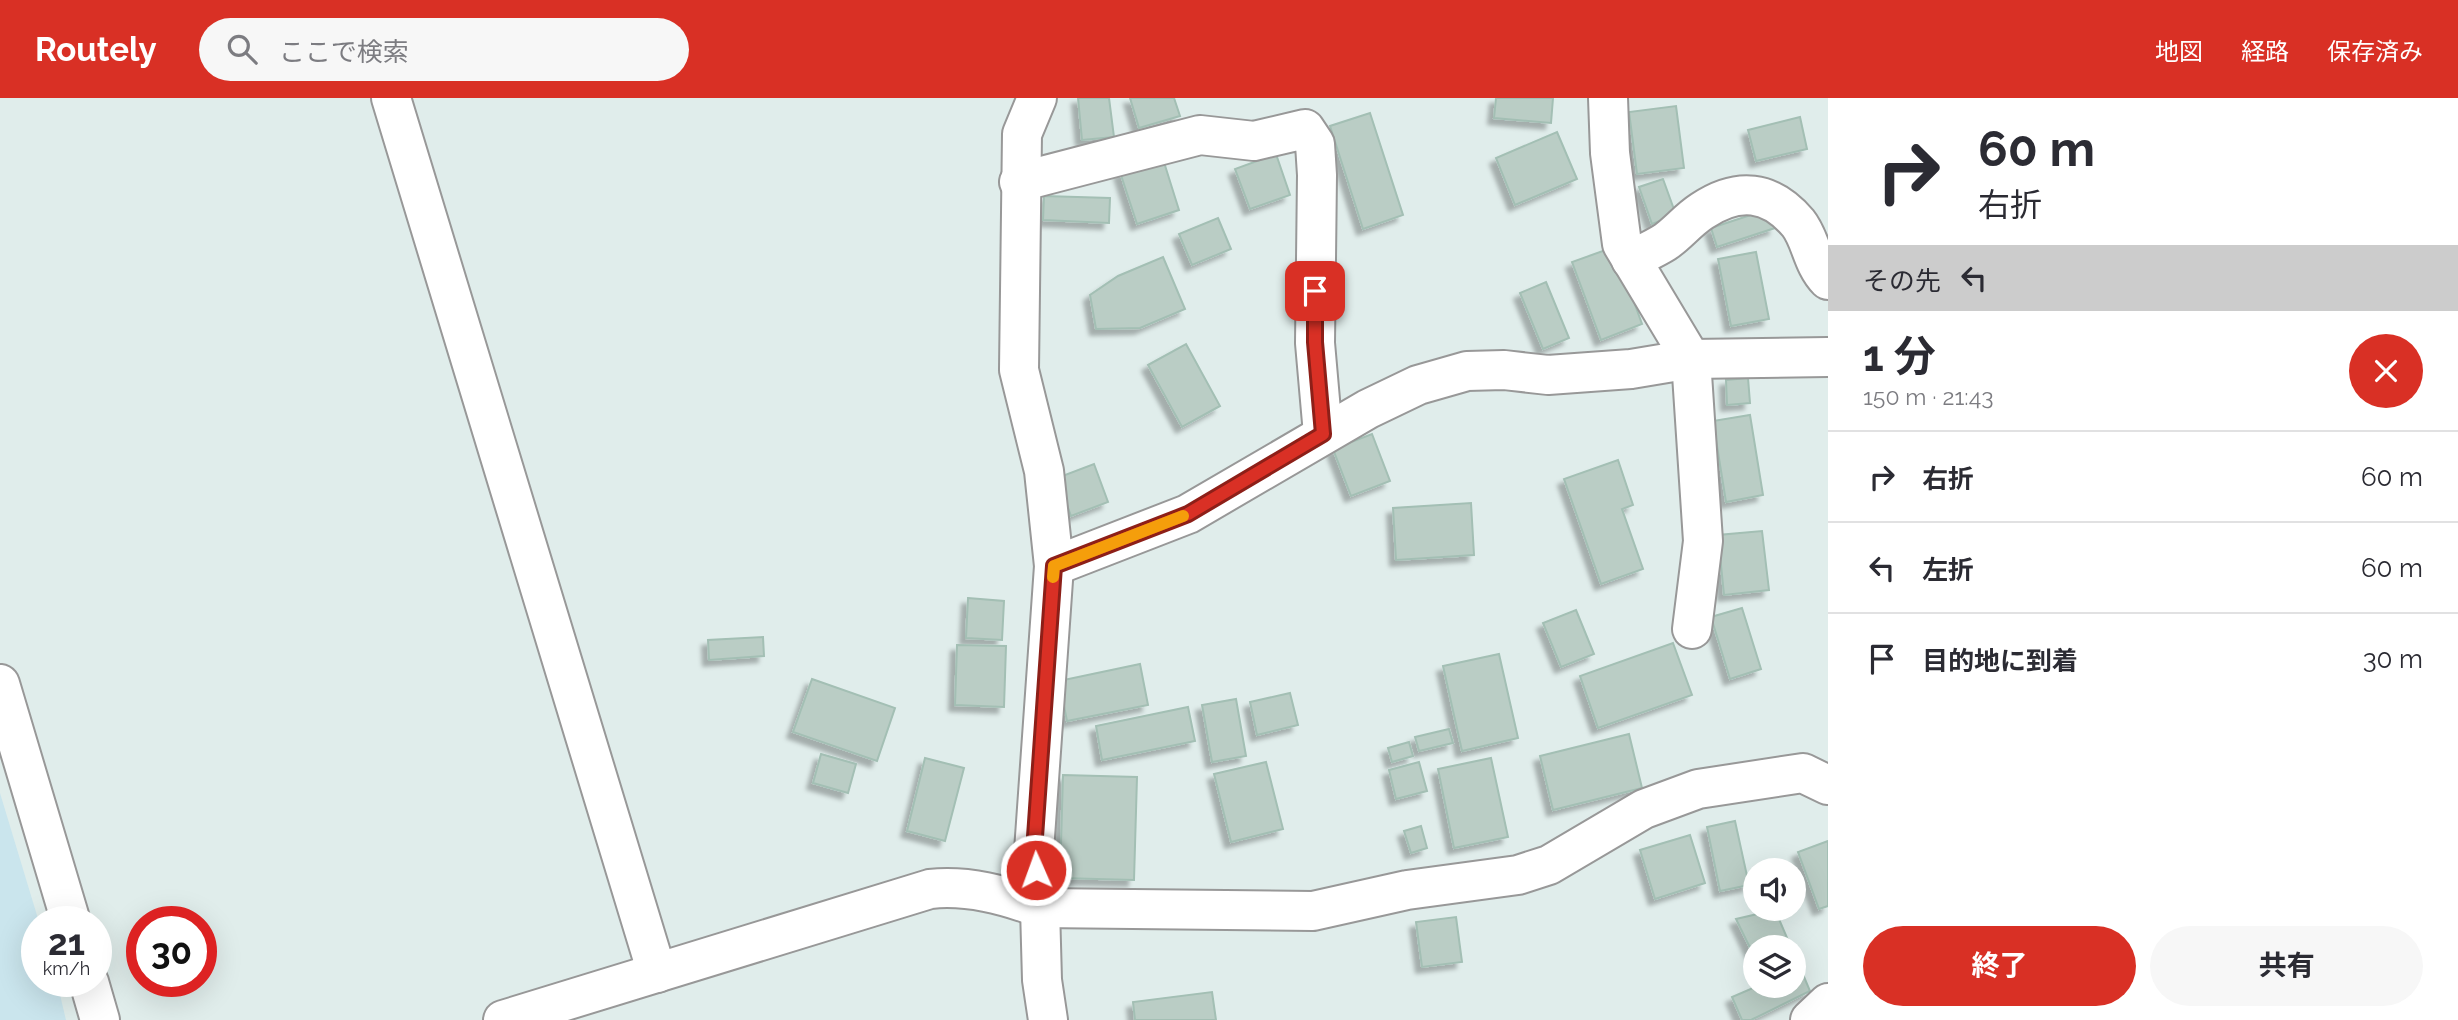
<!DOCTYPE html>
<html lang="ja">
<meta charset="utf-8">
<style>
:root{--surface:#fff;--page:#f7f7f7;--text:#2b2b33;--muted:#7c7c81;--line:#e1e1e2;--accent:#d93025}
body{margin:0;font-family:Raleway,"Noto Sans JP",sans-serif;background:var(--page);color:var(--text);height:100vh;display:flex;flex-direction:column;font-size:26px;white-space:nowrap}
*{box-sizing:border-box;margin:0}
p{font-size:23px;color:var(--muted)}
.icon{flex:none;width:38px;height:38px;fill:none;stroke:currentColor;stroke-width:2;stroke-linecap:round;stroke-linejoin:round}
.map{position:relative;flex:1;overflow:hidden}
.drawer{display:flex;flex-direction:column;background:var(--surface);width:630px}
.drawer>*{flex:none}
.hud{background:#fff;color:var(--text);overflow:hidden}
.fabs{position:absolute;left:1743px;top:760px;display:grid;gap:14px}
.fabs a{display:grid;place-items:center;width:63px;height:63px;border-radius:50%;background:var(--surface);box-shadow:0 7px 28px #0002;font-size:35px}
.speed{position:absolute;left:21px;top:808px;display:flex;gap:14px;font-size:35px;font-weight:700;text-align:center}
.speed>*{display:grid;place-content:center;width:91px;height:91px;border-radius:50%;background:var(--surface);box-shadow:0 7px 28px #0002;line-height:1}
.speed small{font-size:18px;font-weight:400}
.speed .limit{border:10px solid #d22;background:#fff;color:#111}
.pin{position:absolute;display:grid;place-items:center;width:60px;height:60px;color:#fff;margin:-30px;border-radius:14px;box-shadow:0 4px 10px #0006}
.me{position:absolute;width:77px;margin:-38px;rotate:358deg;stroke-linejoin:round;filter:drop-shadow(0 0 5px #0008)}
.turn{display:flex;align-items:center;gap:24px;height:147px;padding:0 35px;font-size:32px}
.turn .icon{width:91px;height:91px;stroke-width:2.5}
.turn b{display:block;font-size:49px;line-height:60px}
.then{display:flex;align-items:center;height:66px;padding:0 35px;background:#0003;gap:14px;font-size:26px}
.round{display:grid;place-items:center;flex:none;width:74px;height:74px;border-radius:37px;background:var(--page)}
.headline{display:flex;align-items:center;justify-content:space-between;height:119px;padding:0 35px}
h1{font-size:42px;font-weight:700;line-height:52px}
.primary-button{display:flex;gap:14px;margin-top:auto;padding:14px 35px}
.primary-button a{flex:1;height:80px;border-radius:42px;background:var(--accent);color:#fff;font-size:28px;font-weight:700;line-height:80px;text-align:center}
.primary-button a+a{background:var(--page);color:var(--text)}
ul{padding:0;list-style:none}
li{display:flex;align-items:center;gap:21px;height:91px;padding:0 35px;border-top:2px solid var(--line)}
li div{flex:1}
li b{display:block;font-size:26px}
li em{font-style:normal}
header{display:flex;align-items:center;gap:42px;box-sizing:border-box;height:98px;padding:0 35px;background:var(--accent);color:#fff}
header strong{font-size:33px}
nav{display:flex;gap:38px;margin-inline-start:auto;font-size:24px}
.search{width:490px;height:63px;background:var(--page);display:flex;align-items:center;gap:18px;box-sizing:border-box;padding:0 24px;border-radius:38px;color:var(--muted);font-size:26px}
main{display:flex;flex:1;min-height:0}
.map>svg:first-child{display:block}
.farmland{fill:#cae5ed}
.building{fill:#bacdc5;stroke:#a3bfb4;stroke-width:2;filter:url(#shadow)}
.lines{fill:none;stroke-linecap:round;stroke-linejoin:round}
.minor-casing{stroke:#989898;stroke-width:42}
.minor{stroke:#fff;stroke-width:38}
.route-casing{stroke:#8d1f18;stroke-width:18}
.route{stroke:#d93025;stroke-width:12}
.slow{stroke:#f59e0b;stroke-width:12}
</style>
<header>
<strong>Routely</strong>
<div class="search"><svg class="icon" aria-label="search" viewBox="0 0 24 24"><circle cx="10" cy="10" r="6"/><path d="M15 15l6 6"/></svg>ここで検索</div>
<nav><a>地図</a><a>経路</a><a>保存済み</a></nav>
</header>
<main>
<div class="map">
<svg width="1828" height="922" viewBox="0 0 1828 922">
<defs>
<filter id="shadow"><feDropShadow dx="-6" dy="6" stdDeviation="2" flood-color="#0004"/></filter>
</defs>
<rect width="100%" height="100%" fill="#e0edeb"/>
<path class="farmland" d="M0,695l39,129 -2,60h20l9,38h-66z"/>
<g class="building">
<path d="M1078,0h31l5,39 -32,3z"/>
<path d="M1130,0h44l6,18 -41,12z"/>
<path d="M1496,0h57l-2,25 -57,-5z"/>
<path d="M1676,8l8,62 -47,6 -8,-62z"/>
<path d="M1370,15l33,102 -40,14 -33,-103z"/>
<path d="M1800,19l7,32 -51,12 -8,-31z"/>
<path d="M1557,34l20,47 -62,26 -19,-47z"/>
<path d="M1276,56l14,41 -40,14 -15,-40z"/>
<path d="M1163,61l16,51 -42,14 -17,-52z"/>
<path d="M1663,81l13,36 -24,9 -13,-37z"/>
<path d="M1044,98l66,2 -1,25 -66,-3z"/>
<path d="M1769,111l6,19 -58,19 -6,-19z"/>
<path d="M1218,120l13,31 -39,16 -13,-31z"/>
<path d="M1614,149l28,77 -41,16 -29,-78z"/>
<path d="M1756,154l13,67 -38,7 -13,-67z"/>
<path d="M1163,159l22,52 -45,19 -44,1 -6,-34 28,-19z"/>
<path d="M1546,184l23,56 -26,11 -23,-56z"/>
<path d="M1186,246l34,62 -38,21 -34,-62z"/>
<path d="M1748,280l2,25 -23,2 -1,-25z"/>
<path d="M1750,317l13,80 -37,7 -13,-81z"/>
<path d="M1372,336l18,47 -39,15 -18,-47z"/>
<path d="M1618,362l15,45 -11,4 21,60 -42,15 -37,-105z"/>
<path d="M1094,366l14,38 -37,14 -14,-38z"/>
<path d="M1471,405l3,52 -78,5 -3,-52z"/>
<path d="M1762,433l7,59 -45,5 -6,-60z"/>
<path d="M968,500l36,3 -2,39 -36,-2z"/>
<path d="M1742,510l19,61 -31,10 -19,-62z"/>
<path d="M1576,512l18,44 -33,13 -18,-44z"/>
<path d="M763,539l1,19 -55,4 -1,-20z"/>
<path d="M1673,545l19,52 -94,33 -18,-52z"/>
<path d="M957,547l49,1 -2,61 -49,-2z"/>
<path d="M1499,556l19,84 -56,13 -19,-85z"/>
<path d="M1140,566l8,41 -81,16 -8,-40z"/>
<path d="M812,581l83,29 -18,53 -84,-29z"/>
<path d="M1290,595l8,32 -41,10 -7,-33z"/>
<path d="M1236,601l10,57 -34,6 -10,-57z"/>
<path d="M1188,609l7,34 -93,19 -6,-34z"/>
<path d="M1449,631l4,14 -34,8 -4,-14z"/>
<path d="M1629,636l13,54 -89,22 -13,-54z"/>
<path d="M1409,644l4,14 -21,6 -4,-14z"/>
<path d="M821,656l35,10 -8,29 -35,-10z"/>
<path d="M925,660l39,10 -19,73 -38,-10z"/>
<path d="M1491,660l17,79 -54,11 -16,-79z"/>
<path d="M1266,664l17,67 -52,13 -17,-68z"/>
<path d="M1419,664l8,29 -31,8 -7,-29z"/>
<path d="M1063,677l74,2 -3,103 -74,-2z"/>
<path d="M1735,723l14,64 -29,6 -13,-64z"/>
<path d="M1421,728l6,22 -16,5 -7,-22z"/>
<path d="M1690,737l15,48 -50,16 -15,-49z"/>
<path d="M1828,743v65l-9,3 -21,-57z"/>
<path d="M1775,812l16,37h-36v11l-19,-39z"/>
<path d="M1456,819l6,45 -40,5 -6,-45z"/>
<path d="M1794,855l16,38 -59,29h-9l-10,-23 28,-12h34z"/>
<path d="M1212,894l4,28h-81l-2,-18z"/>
</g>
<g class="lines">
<defs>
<g id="minor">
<path d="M391,0l266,875"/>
<path d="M1037,0l-15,36 -3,236 25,101 10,95 -20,285 6,57 2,72 6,40"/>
<path d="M1608,0l2,55 12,91 69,115 12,182 -11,88"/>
<path d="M1019,84l181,-47 54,6 51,-12 10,15 2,31 -2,168 8,91"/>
<path d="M1631,162c11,-6 23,-11 34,-18 13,-9 23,-22 37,-31 36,-24 68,-21 96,12 13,16 14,41 30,57"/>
<path d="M1054,468l134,-52 180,-105 50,-24 49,-14 37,-1 44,5 83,-6 60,-10 137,-2"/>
<path d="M0,586l71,238"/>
<path d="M89,884l11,38"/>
<path d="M503,922l427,-131c38,-4 75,6 110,19l273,3 94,-21 111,-15 31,-10 95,-56 54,-20 105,-16 25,12"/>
<path d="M1810,922l18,-17"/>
</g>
</defs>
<use href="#minor" class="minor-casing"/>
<use href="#minor" class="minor"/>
</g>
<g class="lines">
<defs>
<path id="route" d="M1036,772l-2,-19 20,-285 134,-52 135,-80 -8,-92v-51"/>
</defs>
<use href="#route" class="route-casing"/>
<use href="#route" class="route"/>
<path class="slow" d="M1053,479l1,-11 129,-50"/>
</g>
</svg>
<div class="fabs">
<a><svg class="icon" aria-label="sound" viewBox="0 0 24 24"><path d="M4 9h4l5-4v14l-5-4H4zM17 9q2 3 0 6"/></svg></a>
<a><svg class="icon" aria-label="layers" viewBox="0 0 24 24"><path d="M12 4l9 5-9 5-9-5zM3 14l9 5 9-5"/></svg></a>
</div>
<div class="speed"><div>21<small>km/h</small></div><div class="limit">30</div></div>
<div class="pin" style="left:1315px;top:193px;background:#d93025"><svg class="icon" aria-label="arrive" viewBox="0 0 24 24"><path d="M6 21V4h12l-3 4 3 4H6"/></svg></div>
<svg class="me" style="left:1036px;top:772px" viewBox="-20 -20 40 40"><circle r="17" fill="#d93025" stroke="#fff" stroke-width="3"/><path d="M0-11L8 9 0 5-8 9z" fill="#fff"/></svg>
</div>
<section class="drawer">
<div class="hud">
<div class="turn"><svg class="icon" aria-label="right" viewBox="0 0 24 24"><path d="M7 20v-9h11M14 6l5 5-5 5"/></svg><div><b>60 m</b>右折</div></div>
<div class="then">その先<svg class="icon" aria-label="left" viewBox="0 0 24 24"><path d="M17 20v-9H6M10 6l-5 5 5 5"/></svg></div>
</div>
<div class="headline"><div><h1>1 分</h1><p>150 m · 21:43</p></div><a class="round" style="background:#d93025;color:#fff"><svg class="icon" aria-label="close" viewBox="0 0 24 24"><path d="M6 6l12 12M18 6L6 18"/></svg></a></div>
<ul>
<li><svg class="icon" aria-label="right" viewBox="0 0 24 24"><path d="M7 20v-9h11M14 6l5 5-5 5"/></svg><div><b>右折</b></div><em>60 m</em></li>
<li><svg class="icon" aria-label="left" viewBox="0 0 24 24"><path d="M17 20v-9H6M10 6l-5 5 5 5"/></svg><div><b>左折</b></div><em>60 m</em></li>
<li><svg class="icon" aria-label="arrive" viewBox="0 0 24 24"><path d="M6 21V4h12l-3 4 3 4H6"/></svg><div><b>目的地に到着</b></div><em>30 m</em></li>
</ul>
<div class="primary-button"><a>終了</a><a>共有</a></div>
</section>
</main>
